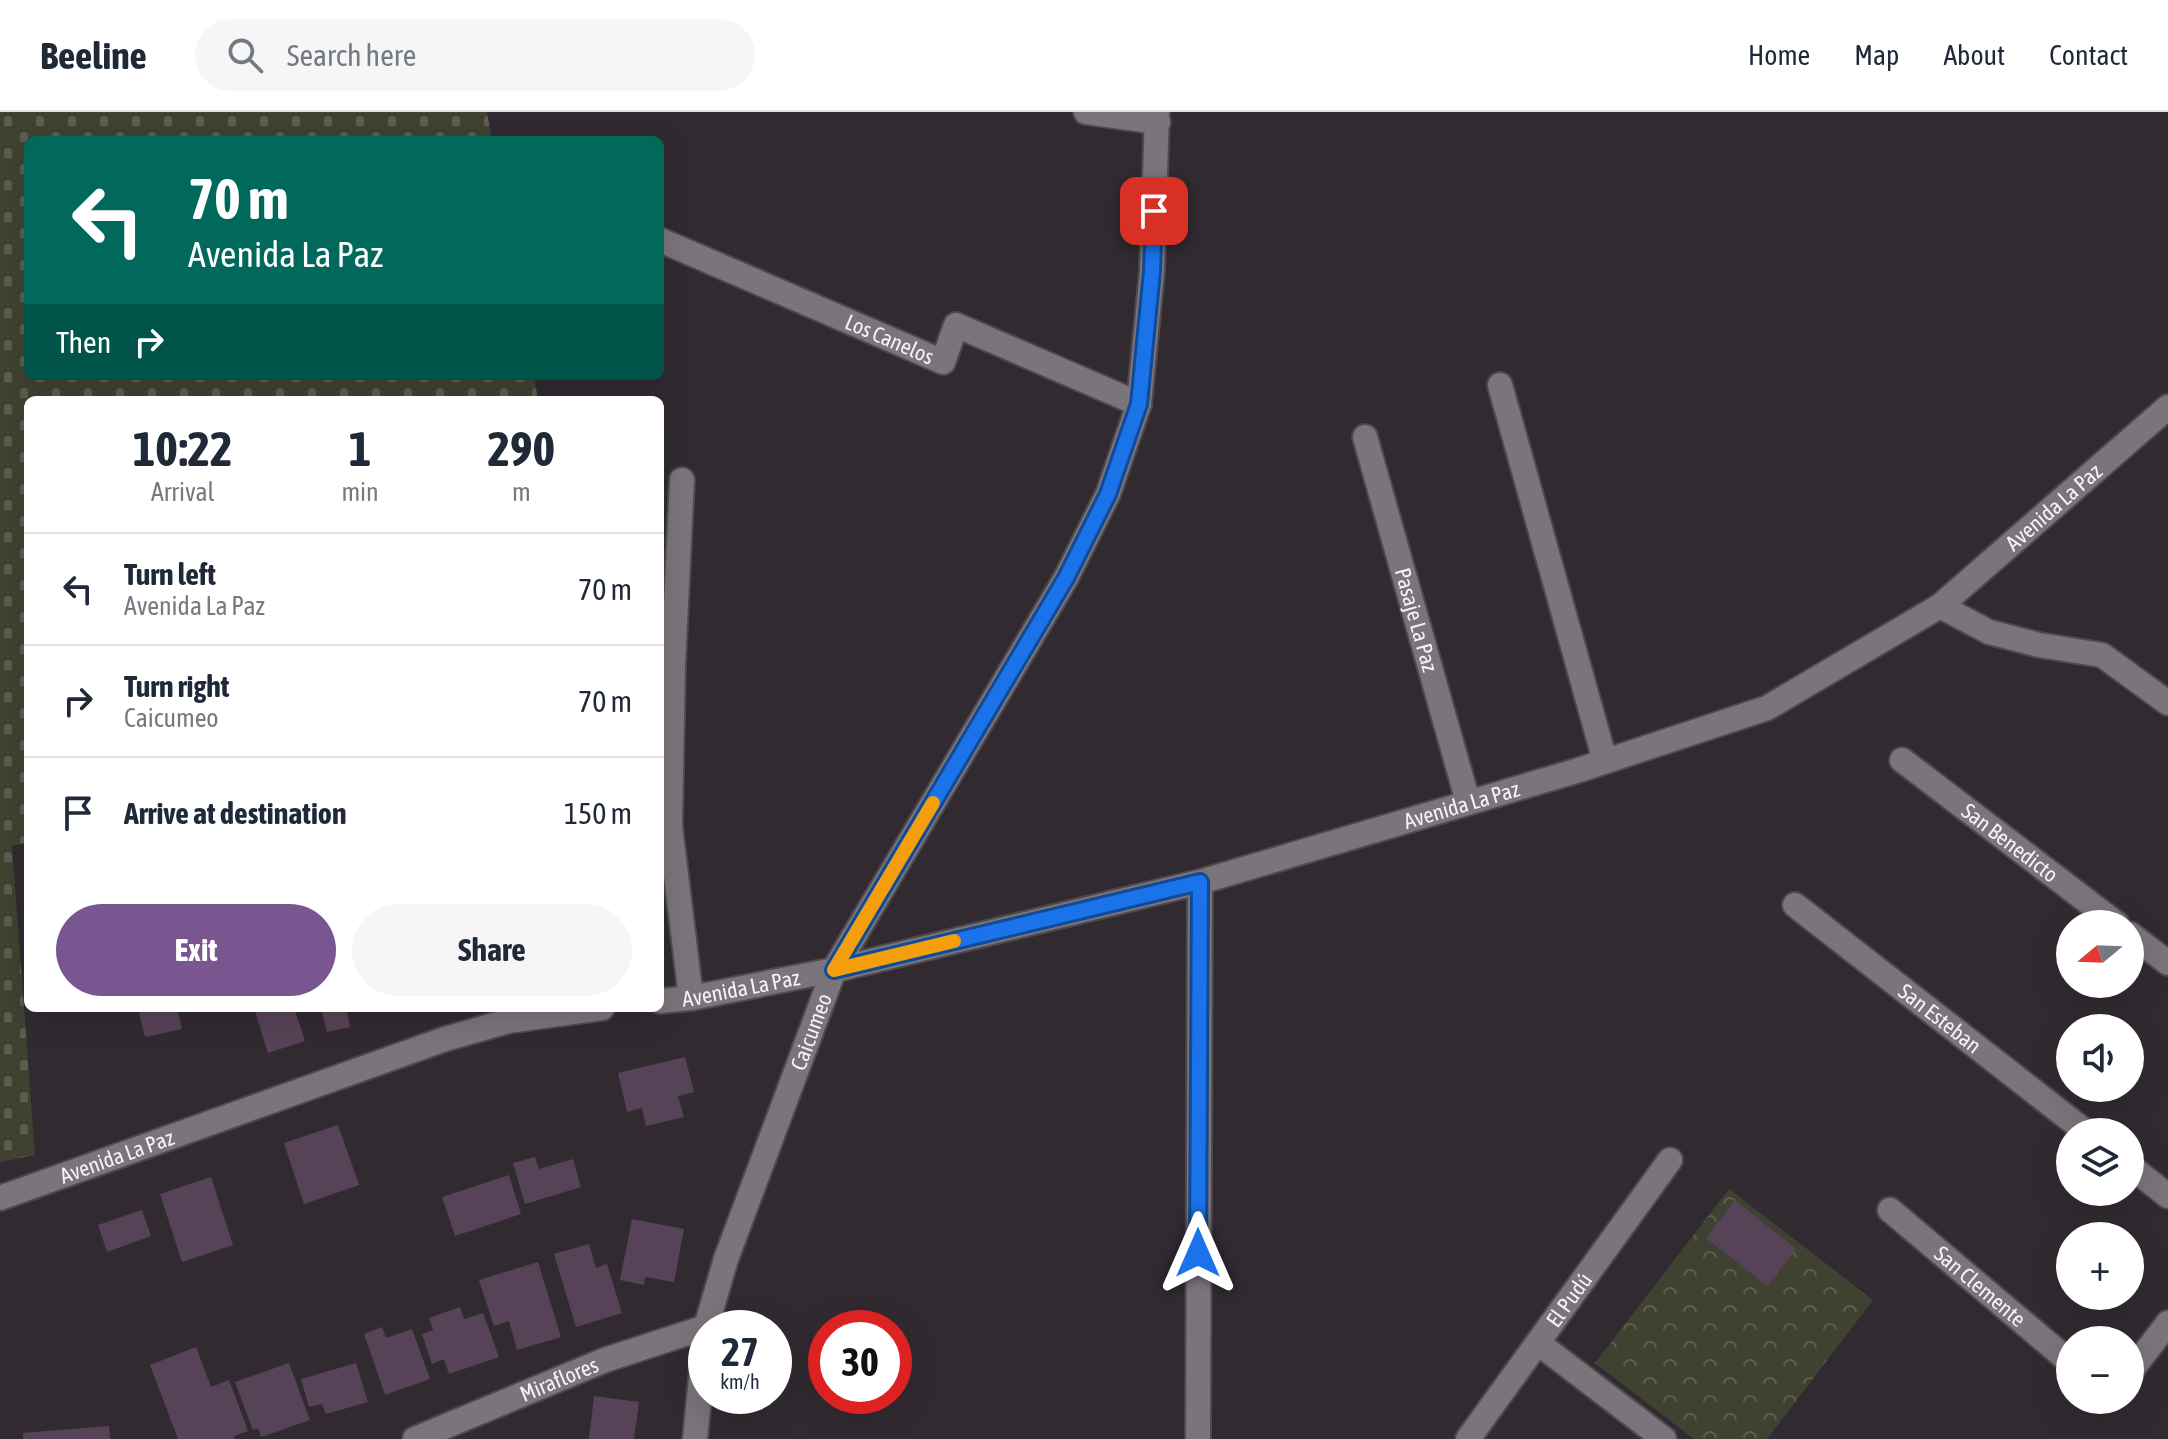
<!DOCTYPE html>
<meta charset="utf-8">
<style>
:root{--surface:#fff;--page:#f6f6f7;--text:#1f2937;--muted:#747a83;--line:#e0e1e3;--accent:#7a5691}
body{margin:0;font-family:"Asap Condensed",sans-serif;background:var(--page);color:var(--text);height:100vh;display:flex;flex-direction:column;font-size:30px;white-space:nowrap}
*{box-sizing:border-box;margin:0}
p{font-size:26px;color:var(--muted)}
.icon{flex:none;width:44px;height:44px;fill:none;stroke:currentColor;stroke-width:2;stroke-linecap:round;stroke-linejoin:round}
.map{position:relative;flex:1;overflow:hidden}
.side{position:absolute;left:24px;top:284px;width:640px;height:616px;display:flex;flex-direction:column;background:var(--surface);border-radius:12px;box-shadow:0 8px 32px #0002}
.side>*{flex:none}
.hud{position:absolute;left:24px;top:24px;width:640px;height:244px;border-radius:12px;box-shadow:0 8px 32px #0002;background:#00695c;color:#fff;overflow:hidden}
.needle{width:52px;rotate:251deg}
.tools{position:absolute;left:2056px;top:798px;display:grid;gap:16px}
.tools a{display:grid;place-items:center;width:88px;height:88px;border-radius:50%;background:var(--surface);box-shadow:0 8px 32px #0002;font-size:40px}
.speed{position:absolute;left:688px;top:1198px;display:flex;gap:16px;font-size:40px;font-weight:700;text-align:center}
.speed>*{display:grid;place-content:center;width:104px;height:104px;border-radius:50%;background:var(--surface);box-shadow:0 8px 32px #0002;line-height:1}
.speed small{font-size:20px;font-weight:400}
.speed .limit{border:12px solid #d22;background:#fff;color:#111}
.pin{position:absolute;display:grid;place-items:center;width:68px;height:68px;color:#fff;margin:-34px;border-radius:16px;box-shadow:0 4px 12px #0006}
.me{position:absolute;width:88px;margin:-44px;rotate:0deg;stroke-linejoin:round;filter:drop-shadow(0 0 6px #0008)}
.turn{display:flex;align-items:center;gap:28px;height:168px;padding:0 32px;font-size:36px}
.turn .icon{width:104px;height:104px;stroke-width:2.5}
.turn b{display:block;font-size:56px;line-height:68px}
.then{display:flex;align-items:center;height:76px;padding:0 32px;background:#0003;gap:16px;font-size:30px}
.eta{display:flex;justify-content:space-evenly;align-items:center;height:136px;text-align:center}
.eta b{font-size:48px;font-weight:700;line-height:56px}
.cta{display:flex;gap:16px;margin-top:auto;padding:16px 32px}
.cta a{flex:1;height:92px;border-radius:48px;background:var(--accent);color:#fff;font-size:32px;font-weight:700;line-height:92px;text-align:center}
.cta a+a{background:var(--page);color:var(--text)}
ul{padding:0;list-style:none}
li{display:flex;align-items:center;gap:24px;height:112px;padding:0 32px;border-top:2px solid var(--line)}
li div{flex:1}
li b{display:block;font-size:30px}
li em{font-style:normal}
header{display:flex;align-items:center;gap:48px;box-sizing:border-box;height:112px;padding:0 40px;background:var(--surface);border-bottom:2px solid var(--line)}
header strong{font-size:38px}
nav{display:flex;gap:44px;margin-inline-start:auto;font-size:28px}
.search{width:560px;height:72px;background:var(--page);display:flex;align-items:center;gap:20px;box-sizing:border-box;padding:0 28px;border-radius:44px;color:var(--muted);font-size:30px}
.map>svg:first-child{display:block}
.cemetery{fill:url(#cemetery-stones)}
.park{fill:url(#park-crowns)}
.building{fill:#574357}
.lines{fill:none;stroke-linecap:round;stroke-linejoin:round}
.minor-casing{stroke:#4e494d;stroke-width:28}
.minor{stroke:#7b747b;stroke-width:24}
.route-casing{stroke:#114b97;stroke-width:20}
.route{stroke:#1a73e8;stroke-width:14}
.slow{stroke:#f59e0b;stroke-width:14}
.labels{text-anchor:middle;stroke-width:8;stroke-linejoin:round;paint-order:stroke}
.street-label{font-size:22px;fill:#f6f2f6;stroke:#312b31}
</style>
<header>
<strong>Beeline</strong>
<div class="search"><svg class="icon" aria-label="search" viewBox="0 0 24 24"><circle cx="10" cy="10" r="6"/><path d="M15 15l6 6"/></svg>Search here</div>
<nav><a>Home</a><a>Map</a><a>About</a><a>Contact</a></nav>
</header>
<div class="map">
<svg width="2168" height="1327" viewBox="0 0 2168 1327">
<defs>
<pattern id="cemetery-stones" width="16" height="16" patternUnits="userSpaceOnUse" patternTransform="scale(2)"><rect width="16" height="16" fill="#404231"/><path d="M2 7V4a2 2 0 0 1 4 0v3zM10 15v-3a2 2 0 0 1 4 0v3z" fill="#5c5e4f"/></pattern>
<pattern id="park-crowns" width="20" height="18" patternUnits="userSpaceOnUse" patternTransform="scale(2)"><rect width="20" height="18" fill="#404231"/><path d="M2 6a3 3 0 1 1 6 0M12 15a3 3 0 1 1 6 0" fill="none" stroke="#5c5e4f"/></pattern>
</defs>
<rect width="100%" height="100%" fill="#312b31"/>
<path class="cemetery" d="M0,0h487l5,28h-464v236h506l4,24h-510v442l-16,4 23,309 -35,7z"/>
<path class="park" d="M1729,1077l144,111 -106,139h-73l-99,-76z"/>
<g class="building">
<path d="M138,896h39l5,21 -37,8z"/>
<path d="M254,896h40l11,33 -37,12z"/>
<path d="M321,896h38v1l-12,3 3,15 -23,5z"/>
<path d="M685,945l9,35 -16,4 6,21 -38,9 -4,-18 -15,4 -9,-39z"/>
<path d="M338,1013l21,60 -55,19 -20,-61z"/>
<path d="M535,1045l4,12 34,-10 8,28 -56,17 -12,-41z"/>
<path d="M509,1063l12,39 -66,22 -13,-39z"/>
<path d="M211,1065l22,68 -51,17 -22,-68z"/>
<path d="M1735,1088l61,49 -29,37 -61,-48z"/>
<path d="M142,1098l9,26 -44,16 -9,-27z"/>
<path d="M632,1107l52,10 -10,53 -29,-5 -1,8 -24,-5z"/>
<path d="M589,1132l7,24 11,-4 15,49 -46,14 -22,-73z"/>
<path d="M538,1150l23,75 -44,13 -8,-29 -15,5 -15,-46z"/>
<path d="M460,1195l4,12 19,-6 16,44 -50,17 -5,-15 -12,5 -10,-30 11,-4 -4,-12z"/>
<path d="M382,1215l4,11 26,-9 18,50 -45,16 -21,-61z"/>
<path d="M196,1235l15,40 18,-7 19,51 -14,5 1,3h-57l-28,-74z"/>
<path d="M289,1251l21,57 -49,17 -3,-9 -5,2 -18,-48z"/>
<path d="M356,1251l12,39 -42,12 -4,-10 -13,3 -8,-28z"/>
<path d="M594,1284l45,6 -5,37h-45z"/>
<path d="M109,1314l1,13h-87v-6z"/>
</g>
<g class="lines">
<defs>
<g id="minor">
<path d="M1086,0l72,10"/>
<path id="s1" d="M660,128l283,122 13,-37 183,79"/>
<path d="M1500,273l105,376"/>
<path id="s2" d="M1365,325l103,365"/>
<path d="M682,368l-9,186 -3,160 21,172"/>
<path d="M1940,494l49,26 50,13 63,10 66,48"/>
<path id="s3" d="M1902,648l215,164"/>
<path id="s4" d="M1795,793l291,227"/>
<path d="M2130,822l38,29"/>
<path id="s5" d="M660,889l31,-3 143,-28 366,-88 376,-111 191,-63 173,-102 228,-199"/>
<path d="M2130,1054l38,30"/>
<path id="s6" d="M0,1086l445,-159 63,-18 94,-13"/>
<path id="s7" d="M1890,1098l180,152"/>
<path d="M1538,1231l126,96"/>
<path d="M2130,1260l38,-49"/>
<path id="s8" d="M415,1327l190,-79 101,-33"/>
<path id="s9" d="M695,1327l11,-112 20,-68 108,-289 232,-392 42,-84 31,-90 13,-133 5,-159"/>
<path d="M1198,1327l2,-557"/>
<path id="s10" d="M1468,1327l202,-279"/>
</g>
</defs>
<use href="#minor" class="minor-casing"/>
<use href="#minor" class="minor"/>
</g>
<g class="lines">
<defs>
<path id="route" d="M1154,99l-2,60 -13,133 -31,90 -42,84 -232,392 366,-88 -2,371"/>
</defs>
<use href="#route" class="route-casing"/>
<use href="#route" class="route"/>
<path class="slow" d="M933,691l-99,167 120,-29"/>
</g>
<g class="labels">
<g class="street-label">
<text dy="8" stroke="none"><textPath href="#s1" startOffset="250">Los Canelos</textPath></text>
<text dy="8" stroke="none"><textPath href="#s5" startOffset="1498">Avenida La Paz</textPath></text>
<text dy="8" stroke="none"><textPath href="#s2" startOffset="190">Pasaje La Paz</textPath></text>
<text dy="8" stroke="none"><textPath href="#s5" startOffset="826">Avenida La Paz</textPath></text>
<text dy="8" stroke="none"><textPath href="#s3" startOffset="136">San Benedicto</textPath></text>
<text dy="8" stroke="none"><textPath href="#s5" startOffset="82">Avenida La Paz</textPath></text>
<text dy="8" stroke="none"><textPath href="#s4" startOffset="184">San Esteban</textPath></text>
<text dy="8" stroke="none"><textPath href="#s9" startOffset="426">Caicumeo</textPath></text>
<text dy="8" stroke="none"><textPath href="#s6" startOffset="124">Avenida La Paz</textPath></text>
<text dy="8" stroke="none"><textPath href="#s7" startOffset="118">San Clemente</textPath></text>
<text dy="8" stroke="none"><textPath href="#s10" startOffset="172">El Pudú</textPath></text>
<text dy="8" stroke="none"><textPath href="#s8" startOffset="156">Miraflores</textPath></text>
</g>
</g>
</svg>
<div class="tools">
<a><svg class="needle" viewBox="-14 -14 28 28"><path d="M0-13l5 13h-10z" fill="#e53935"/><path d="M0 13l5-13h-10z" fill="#747a83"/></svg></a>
<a><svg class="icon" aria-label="sound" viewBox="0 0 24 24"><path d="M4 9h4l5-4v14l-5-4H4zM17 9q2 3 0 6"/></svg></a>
<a><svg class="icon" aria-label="layers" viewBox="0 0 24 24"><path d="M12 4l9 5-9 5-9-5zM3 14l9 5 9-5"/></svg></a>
<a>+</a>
<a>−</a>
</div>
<div class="speed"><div>27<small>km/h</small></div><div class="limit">30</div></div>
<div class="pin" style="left:1154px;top:99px;background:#d93025"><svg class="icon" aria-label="arrive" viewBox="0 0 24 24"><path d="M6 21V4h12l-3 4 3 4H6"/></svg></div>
<svg class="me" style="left:1198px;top:1141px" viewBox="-20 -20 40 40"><path d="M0-17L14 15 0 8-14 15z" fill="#1a73e8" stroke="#fff" stroke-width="4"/></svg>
<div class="hud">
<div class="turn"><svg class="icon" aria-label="left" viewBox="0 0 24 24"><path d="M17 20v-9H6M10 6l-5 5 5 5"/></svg><div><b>70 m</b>Avenida La Paz</div></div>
<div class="then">Then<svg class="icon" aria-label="right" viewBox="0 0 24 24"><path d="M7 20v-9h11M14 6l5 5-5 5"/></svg></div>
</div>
<section class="side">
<div class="eta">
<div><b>10:22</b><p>Arrival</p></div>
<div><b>1</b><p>min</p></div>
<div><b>290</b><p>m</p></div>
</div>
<ul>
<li><svg class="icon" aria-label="left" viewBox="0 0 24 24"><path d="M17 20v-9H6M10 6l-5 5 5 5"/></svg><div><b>Turn left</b><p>Avenida La Paz</p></div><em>70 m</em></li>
<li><svg class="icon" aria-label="right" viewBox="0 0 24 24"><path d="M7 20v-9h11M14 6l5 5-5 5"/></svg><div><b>Turn right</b><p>Caicumeo</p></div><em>70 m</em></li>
<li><svg class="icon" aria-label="arrive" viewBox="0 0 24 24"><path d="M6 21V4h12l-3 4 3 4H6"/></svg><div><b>Arrive at destination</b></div><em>150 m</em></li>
</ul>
<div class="cta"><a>Exit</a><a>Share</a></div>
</section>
</div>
